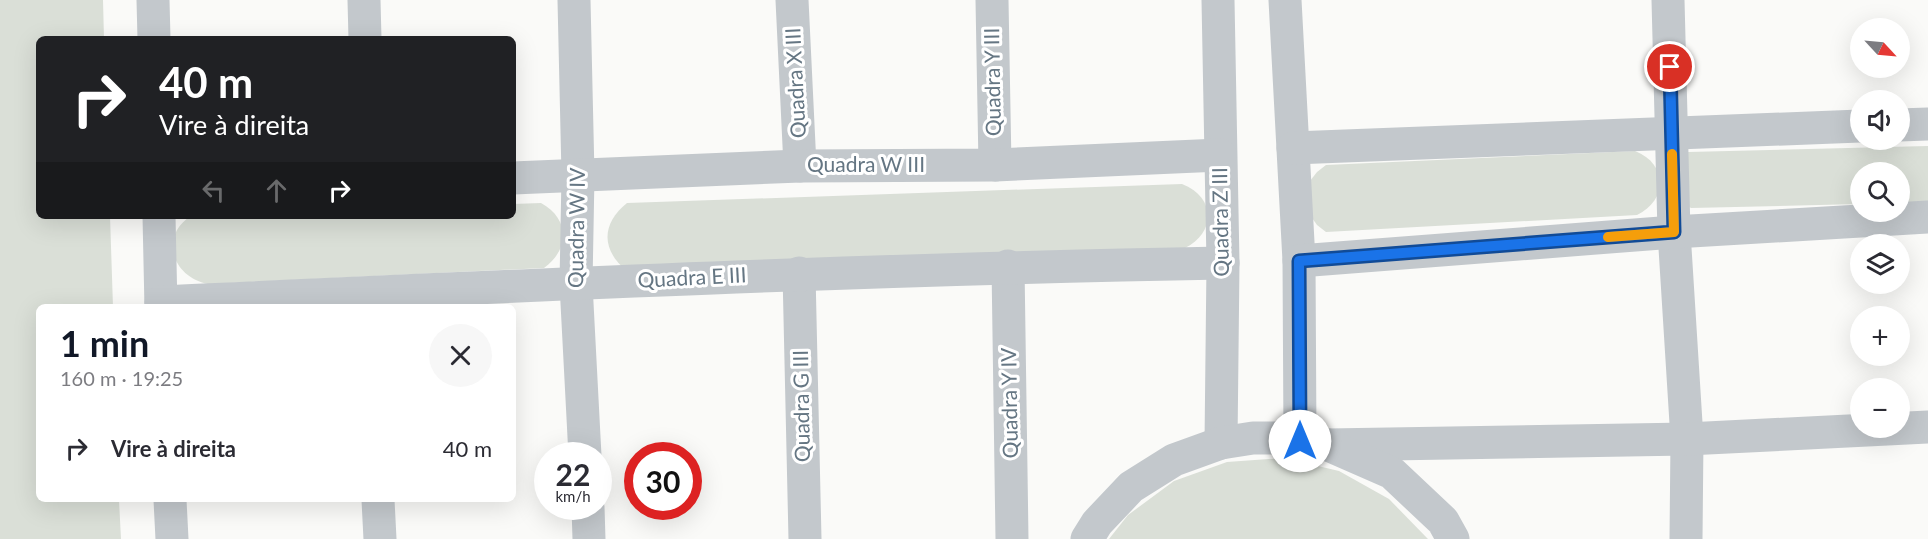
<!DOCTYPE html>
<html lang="pt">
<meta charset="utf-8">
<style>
:root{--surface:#fff;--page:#f7f7f7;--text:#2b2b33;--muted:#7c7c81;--accent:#111827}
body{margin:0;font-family:Lato,sans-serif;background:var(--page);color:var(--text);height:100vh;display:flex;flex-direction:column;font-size:22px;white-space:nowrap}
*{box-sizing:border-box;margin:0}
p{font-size:20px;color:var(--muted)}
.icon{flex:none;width:33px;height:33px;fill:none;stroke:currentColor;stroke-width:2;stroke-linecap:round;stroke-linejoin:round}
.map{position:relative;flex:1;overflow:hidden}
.panel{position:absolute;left:36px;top:304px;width:480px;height:198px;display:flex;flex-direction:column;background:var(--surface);border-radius:9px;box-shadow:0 6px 24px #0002}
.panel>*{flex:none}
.top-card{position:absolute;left:36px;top:36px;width:480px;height:183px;border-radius:9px;box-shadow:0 6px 24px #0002;background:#202124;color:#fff;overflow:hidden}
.needle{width:39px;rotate:116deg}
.tools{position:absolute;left:1850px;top:18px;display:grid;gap:12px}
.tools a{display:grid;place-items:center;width:60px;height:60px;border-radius:50%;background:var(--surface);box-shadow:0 6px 24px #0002;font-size:30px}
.speed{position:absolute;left:534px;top:442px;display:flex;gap:12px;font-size:30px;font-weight:700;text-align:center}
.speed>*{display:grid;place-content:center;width:78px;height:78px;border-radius:50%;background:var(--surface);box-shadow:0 6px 24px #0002;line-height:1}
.speed small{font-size:15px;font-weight:400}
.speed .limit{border:9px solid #d22;background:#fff;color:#111}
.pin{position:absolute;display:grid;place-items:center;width:51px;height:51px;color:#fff;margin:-26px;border:3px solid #fff;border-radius:50%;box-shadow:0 2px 6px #0007}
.me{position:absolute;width:66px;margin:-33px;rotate:0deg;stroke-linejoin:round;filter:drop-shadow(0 0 4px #0008)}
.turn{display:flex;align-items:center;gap:21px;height:126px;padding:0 24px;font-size:27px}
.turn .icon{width:78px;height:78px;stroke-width:2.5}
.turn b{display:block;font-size:42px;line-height:51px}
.lanes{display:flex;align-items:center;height:57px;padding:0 24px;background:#0003;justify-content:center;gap:30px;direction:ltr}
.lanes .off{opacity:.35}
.round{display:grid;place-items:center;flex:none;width:63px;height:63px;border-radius:32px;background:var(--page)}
.head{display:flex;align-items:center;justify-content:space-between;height:102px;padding:0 24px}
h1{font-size:36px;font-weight:700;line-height:45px;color:var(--accent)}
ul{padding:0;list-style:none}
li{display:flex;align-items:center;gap:18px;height:84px;padding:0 24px}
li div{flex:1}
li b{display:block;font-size:22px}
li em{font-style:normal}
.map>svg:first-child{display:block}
.green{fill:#dadfd7}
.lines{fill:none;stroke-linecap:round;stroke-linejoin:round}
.minor{stroke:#c3c8cc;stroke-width:33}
.route-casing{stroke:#114b97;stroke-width:15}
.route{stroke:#1a73e8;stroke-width:10}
.slow{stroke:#f59e0b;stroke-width:10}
.labels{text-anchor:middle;stroke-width:6;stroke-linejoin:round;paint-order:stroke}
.street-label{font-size:21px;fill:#657683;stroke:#fff}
</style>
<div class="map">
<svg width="1928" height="539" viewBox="0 0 1928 539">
<rect width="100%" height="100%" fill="#fafaf8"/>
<g class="green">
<path d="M0,0h103l1,39h-65v177h71l3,91 -74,1v192h80l2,39h-121z"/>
<path d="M1928,146v57h-29v-31h-39v32l-169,4 -8,-5 5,-51z"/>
<path d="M1635,151c33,13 33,49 2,64l-311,17 -9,-7 -7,-10v-34l7,-9 9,-7z"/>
<path d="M1182,184c34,13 34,49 3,64l-558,23c-26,-21 -26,-47 0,-68z"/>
<path d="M541,203c29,16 29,46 3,65l-336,16c-36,-7 -49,-48 -17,-68h322v-12z"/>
<path d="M1284,458l55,13 50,28 39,40h-319l19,-24 46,-34 53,-19z"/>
</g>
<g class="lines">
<g class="minor">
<path d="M153,0l1,39"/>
<path d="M364,0l1,39"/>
<path d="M574,0l4,175 -2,109 9,172"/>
<path d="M792,0l8,166"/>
<path d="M992,0l3,165"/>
<path d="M1218,0l5,263 -2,180"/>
<path d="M1285,0l14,261 1,180"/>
<path d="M1668,0l6,232 13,207 -1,100"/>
<path d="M1899,125l29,-1"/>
<path d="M1293,148l567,-22"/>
<path d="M513,178l287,-12 195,-1 225,-10"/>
<path d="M159,216l2,92"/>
<path d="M1299,261l375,-29 254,-15"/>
<path d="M1008,266l4,273"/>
<path d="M799,273l6,266"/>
<path d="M161,302c354,-16 708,-33 1062,-39"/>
<path d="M1328,445l359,-6 241,-12"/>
<path d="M170,500l2,39"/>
<path d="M378,500l2,39"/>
<path d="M588,507l1,32"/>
<path d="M1087,539l10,-16 34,-36 43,-27 47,-17 32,-5h32l43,7 64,28 51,48 10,18"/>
</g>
</g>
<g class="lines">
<defs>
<path id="route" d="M1300,441l-1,-180 375,-29 -4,-165"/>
</defs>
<use href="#route" class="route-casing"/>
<use href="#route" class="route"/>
<path class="slow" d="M1608,237l66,-5 -2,-78"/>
</g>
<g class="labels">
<g class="street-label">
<text transform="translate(993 82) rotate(-91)" y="7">Quadra Y III</text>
<text transform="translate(796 83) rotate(-93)" y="7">Quadra X III</text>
<text x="866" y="172">Quadra W III</text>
<text transform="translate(1221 222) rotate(-91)" y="7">Quadra Z III</text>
<text transform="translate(577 228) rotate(-89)" y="7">Quadra W IV</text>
<text transform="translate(692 278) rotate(-3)" y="7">Quadra E III</text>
<text transform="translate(1010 403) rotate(-91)" y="7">Quadra Y IV</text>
<text transform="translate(802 406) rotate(-91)" y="7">Quadra G III</text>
</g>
</g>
</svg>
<div class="tools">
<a><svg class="needle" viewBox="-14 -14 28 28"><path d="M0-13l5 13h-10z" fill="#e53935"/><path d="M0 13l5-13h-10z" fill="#7c7c81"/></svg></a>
<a><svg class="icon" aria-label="sound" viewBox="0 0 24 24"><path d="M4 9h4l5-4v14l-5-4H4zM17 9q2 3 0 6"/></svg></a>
<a><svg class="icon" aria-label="search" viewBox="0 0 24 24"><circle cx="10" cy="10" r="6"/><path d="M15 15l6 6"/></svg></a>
<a><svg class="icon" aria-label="layers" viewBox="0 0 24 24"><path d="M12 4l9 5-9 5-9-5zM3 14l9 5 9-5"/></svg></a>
<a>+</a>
<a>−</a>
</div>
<div class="speed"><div>22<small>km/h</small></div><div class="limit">30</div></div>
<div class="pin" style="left:1670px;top:67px;background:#d93025"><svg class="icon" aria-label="arrive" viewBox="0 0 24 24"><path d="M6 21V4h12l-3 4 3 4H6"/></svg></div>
<svg class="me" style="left:1300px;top:441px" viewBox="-20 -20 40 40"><circle r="19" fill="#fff"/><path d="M0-13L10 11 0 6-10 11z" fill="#1a73e8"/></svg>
<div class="top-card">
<div class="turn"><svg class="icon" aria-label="right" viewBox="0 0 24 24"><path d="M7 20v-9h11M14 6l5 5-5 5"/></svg><div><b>40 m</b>Vire à direita</div></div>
<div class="lanes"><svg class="icon off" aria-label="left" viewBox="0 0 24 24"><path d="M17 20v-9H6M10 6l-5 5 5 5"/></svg><svg class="icon off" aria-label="ahead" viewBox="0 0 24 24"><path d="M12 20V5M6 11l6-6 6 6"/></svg><svg class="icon" aria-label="right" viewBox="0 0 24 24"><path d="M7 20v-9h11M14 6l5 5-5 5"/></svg></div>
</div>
<section class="panel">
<div class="head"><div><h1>1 min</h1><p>160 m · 19:25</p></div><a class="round"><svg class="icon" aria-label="close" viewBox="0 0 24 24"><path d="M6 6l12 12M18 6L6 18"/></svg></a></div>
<ul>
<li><svg class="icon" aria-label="right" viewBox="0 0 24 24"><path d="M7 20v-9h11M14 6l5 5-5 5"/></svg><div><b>Vire à direita</b></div><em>40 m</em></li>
</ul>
</section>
</div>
